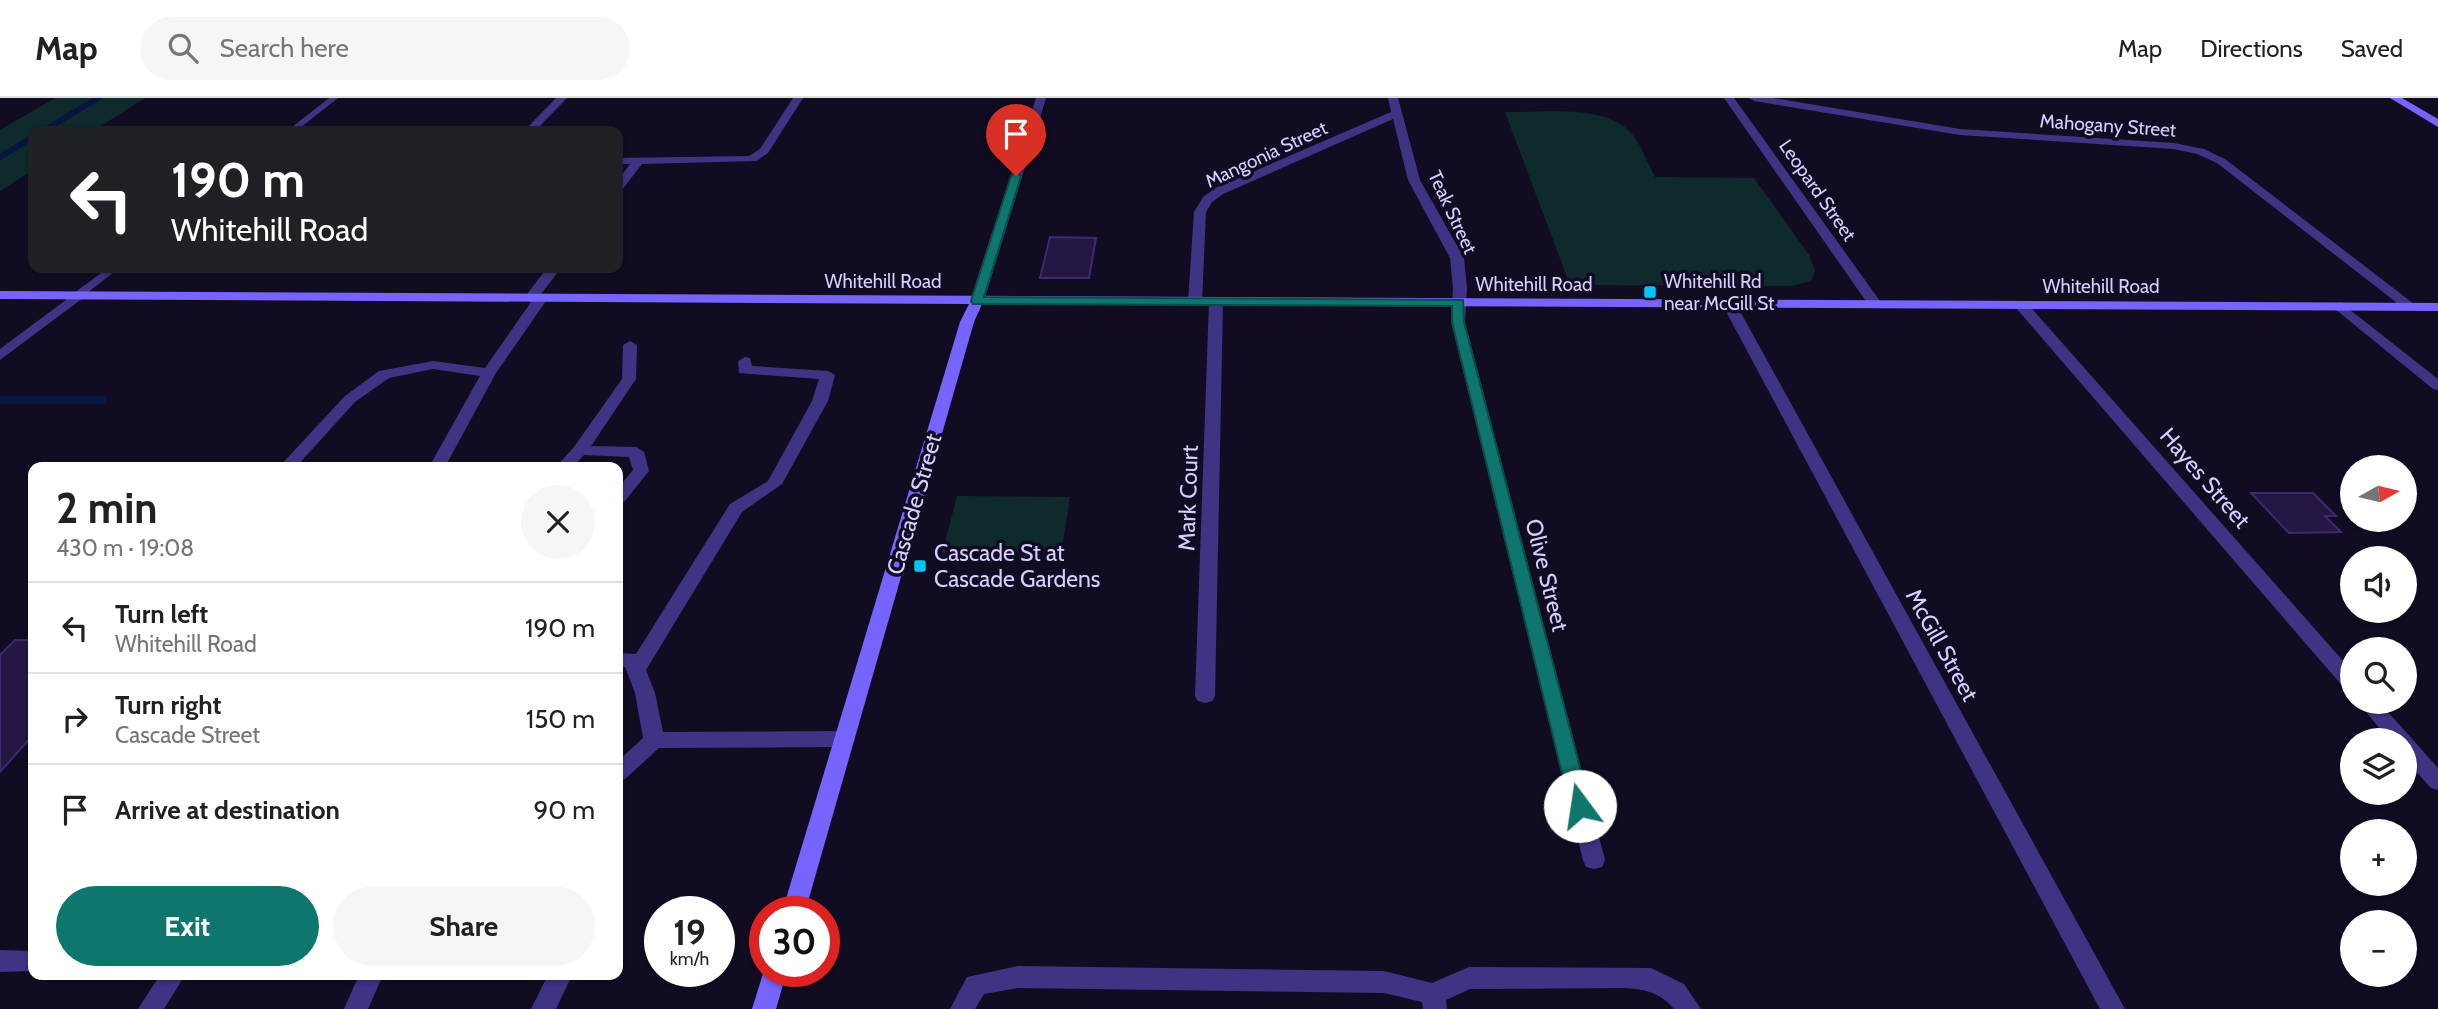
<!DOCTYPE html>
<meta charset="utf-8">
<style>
:root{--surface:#fff;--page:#f6f6f6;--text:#202124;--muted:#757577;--line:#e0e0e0;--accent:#0f766e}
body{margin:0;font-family:Cabin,sans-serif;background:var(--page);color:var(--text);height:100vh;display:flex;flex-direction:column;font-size:26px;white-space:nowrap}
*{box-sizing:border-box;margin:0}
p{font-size:23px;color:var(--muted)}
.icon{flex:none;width:38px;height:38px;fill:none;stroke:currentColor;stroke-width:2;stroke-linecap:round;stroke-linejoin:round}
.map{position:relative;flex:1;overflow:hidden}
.side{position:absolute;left:28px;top:364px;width:595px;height:518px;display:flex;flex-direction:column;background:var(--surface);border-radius:14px;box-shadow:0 2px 5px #0004}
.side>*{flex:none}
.hud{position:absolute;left:28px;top:28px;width:595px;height:147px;border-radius:14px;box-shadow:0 2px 5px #0004;background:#202124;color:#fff;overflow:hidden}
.needle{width:46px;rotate:82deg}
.buttons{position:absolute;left:2340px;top:357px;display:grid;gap:14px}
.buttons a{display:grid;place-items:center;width:77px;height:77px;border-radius:50%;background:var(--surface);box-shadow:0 2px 5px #0004;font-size:35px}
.speed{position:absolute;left:644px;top:798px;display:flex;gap:14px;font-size:35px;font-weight:700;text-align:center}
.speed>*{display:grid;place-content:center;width:91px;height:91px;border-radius:50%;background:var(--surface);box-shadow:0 2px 5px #0004;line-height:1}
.speed small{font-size:18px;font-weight:400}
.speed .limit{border:10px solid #d22;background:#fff;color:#111}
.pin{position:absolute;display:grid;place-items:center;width:60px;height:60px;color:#fff;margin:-72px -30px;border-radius:50% 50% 50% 0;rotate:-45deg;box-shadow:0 0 7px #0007}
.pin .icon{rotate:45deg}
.me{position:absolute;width:77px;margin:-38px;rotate:346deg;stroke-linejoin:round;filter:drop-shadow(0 0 5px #0008)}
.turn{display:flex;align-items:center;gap:24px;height:147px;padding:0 28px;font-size:32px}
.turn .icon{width:91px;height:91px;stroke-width:2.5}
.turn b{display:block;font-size:49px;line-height:60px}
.round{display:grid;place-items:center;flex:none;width:74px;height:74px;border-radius:37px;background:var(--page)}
.summary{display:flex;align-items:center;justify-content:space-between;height:119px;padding:0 28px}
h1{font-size:42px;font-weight:700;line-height:52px}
.action{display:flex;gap:14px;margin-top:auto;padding:14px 28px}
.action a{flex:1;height:80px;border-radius:42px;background:var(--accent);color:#fff;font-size:28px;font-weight:700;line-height:80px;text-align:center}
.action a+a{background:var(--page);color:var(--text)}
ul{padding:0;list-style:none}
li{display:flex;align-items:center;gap:21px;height:91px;padding:0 28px;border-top:2px solid var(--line)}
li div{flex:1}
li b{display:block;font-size:26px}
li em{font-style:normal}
header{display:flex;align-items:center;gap:42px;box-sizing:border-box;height:98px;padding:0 35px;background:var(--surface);border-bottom:2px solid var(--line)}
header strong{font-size:33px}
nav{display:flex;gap:38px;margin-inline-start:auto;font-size:24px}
.search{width:490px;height:63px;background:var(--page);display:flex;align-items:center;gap:18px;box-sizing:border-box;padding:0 24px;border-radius:38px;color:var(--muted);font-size:26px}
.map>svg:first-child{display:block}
.green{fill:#0f2a2c}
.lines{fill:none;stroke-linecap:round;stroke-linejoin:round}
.stream-far1{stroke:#071640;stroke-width:6}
.stream{stroke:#071640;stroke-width:8}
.building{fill:#251744;stroke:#3d2871;stroke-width:2}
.lane{fill:#3f3484;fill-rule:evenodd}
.street{fill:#3f3484;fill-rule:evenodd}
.secondary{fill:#7764ff;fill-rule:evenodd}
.route{fill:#0f766e;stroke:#0a4d48;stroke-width:2}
.poi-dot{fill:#00c7f8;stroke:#120c22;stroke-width:2.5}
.labels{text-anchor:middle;stroke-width:7;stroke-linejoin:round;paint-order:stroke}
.far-street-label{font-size:19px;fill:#d8cdff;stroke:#120c22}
.far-poi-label{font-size:19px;fill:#d8cdff;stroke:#120c22;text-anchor:start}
.street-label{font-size:23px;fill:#d8cdff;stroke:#120c22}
.poi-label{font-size:23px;fill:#d8cdff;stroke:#120c22;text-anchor:start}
</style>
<header>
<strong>Map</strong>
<div class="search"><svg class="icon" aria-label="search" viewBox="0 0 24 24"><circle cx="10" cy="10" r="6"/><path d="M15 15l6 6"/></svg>Search here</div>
<nav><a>Map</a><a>Directions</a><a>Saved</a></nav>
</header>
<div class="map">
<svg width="2438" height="911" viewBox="0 0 2438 911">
<rect width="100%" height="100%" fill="#120c22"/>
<g class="green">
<path d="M55,0h90l-52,33h-60v39l-33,21v-61z"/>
<path d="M1505,14c37,1 107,-10 130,26 8,12 13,26 20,39l99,1 55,77 6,16 -4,10 -19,5 -222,-1z"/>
<path d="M957,398l113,1 -9,57 -119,-1z"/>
</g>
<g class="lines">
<g class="stream-far1">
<path d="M43,33l55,-33"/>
<path d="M0,59l33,-20"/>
</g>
<path class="stream" d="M0,302h103"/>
</g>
<g class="building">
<path d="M1050,139l46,1 -7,40h-49z"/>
<path d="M2251,395h62l23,23h-11l16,16 -52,1z"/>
<path d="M15,542h18v95l-33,37v-117z"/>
</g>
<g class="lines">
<g class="lane">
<path d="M329,0h9l-42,33h-9z"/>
<path d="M108,170h11l-37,29h-8v-4z"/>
</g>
<g class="street">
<path d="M556,0h11l-32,33h-11z"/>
<path d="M793,0h10l-35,55 -12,8 -114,3 -20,26 -4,1v-11l12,-16h-12v-6l131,-2 11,-7z"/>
<path d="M1036,0h10l-62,203 -7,4 -5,-1 -2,-3z"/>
<path d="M1388,0h10l22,82 44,78 3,30 -2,34 140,538 -3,7 -8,2 -8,-2 -3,-7 -132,-538 2,-34 -3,-30 -42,-78 -15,-61 -170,75 -11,8 -6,10 -4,90 -7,4 -7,-4 6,-90 9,-15 12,-9 176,-76z"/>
<path d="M1724,0h10l146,203v6h-10z"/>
<path d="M1749,0h24l187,31 214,14 30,6 21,10 193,148 -2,3h-10l-189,-147 -20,-9 -23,-5 -214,-14 -206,-34z"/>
<path d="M547,170h14l-20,26 7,4 -52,75 -51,94h-16l51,-91 -47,-7 -44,9 -34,24 -59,65h-17l66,-71 34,-25 54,-10 52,7 46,-66 -7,-4z"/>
<path d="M78,193l7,4 -2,3 -83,62v-11z"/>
<path d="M1216,200l7,4 -8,394 -3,5 -7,2 -7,-2 -3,-5 14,-394z"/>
<path d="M1729,202l7,4 389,705h-25l-378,-705z"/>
<path d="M2021,203l5,1 326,369v20l-7,-2 -329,-381 -2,-3z"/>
<path d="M2340,204l98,77v11l-5,-1 -98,-80 -2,-3z"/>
<path d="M630,243l7,4 -1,34 -45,67 45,1 8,5 5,19 -25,31 -6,1v-15l15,-18 -4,-13 -45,-2 -11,12h-17l18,-20 48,-68 1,-34z"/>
<path d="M745,259l5,1 2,8 76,5 7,4 -7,26 -46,83 -40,28 -96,158 9,23 8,39 182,-1 7,3 3,5 -3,5 -7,3 -186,1 -34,31 -7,2v-20l25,-23 -8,-45 -10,-26h-7v-14l18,1 94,-150 38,-23 44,-80 7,-22 -80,-6 -1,-12z"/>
<path d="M2358,604h21l59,66v22l-7,-2 -27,-30v-18h-15z"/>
<path d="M0,852l33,1v20l-33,1z"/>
<path d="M1018,868l366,5 48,12 37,-16 182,1 33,16 17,25h-27c-14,-17 -30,-20 -51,-21l-153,1 -24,11 1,9h-24l-1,-7 -38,-9 -366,-5 -34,6 -9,15h-25l17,-32z"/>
<path d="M160,877h25l-21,34h-26z"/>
<path d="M359,877h24l-15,34h-24z"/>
<path d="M548,877h24l-16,34h-25z"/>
</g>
<g class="secondary">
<path d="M2390,0h12l36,21v8z"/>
<path d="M0,193l2438,12v8l-1456,-7 -8,18 -169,590h-23l178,-590 9,-18 -969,-5z"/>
<path d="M765,869v4h22l-11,38h-24z"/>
</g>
</g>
<path class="route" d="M1016,74l5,4 -37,121 479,3 1,22 126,484 -3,5 -7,3 -7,-3 -3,-5 -118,-484v-16l-479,-2 -2,-3 40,-125z"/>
<g class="poi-dot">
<rect x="1643" y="187" width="14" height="14" rx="3.5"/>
<rect x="913" y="461" width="14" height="14" rx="3.5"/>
</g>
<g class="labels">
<g class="far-street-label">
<text transform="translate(2108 27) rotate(4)" y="7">Mahogany Street</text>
<text transform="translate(1266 56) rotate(-25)" y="7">Mangonia Street</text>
<text transform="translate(1818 92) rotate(55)" y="7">Leopard Street</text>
<text transform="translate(1453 114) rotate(65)" y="7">Teak Street</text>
<text x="883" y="190">Whitehill Road</text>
<text x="1534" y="193">Whitehill Road</text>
<text x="2101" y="195">Whitehill Road</text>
</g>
<g class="far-poi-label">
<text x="1664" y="190">Whitehill Rd<tspan x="1664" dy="22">near McGill St</tspan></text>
</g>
<g class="street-label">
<text transform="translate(2205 380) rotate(49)" y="8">Hayes Street</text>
<text transform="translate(1188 400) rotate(-88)" y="8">Mark Court</text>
<text transform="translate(914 406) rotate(-74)" y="8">Cascade Street</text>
<text transform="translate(1547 477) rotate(76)" y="8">Olive Street</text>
<text transform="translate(1942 547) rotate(61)" y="8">McGill Street</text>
</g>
<g class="poi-label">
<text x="934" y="463">Cascade St at<tspan x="934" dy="26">Cascade Gardens</tspan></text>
</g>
</g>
</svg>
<div class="buttons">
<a><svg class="needle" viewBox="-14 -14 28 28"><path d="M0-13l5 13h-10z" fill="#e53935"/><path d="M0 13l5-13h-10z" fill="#757577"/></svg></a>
<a><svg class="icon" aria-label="sound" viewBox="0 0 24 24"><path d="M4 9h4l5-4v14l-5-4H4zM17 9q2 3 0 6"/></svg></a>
<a><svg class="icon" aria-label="search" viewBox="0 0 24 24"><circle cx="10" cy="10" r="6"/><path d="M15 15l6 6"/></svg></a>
<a><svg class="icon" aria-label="layers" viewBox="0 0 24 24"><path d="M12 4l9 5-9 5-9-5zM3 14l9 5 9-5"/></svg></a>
<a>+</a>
<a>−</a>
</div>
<div class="speed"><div>19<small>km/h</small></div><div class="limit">30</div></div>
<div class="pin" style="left:1016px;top:78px;background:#d93025"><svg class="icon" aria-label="arrive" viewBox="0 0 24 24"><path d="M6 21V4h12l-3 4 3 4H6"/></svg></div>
<svg class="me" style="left:1580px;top:708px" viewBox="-20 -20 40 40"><circle r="19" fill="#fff"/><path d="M0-13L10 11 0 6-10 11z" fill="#0f766e"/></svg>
<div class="hud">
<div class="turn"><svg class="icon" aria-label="left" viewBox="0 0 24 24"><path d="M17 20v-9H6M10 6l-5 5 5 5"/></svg><div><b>190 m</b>Whitehill Road</div></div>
</div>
<section class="side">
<div class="summary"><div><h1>2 min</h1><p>430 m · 19:08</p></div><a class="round"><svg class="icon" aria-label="close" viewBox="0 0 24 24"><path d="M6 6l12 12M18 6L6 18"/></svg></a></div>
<ul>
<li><svg class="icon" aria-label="left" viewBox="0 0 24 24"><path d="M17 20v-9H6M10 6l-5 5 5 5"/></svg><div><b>Turn left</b><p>Whitehill Road</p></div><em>190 m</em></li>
<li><svg class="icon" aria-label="right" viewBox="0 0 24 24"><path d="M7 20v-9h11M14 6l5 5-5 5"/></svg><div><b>Turn right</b><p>Cascade Street</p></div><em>150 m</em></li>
<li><svg class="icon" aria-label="arrive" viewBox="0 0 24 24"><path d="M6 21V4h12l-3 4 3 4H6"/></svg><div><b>Arrive at destination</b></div><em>90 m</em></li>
</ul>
<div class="action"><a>Exit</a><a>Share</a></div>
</section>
</div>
